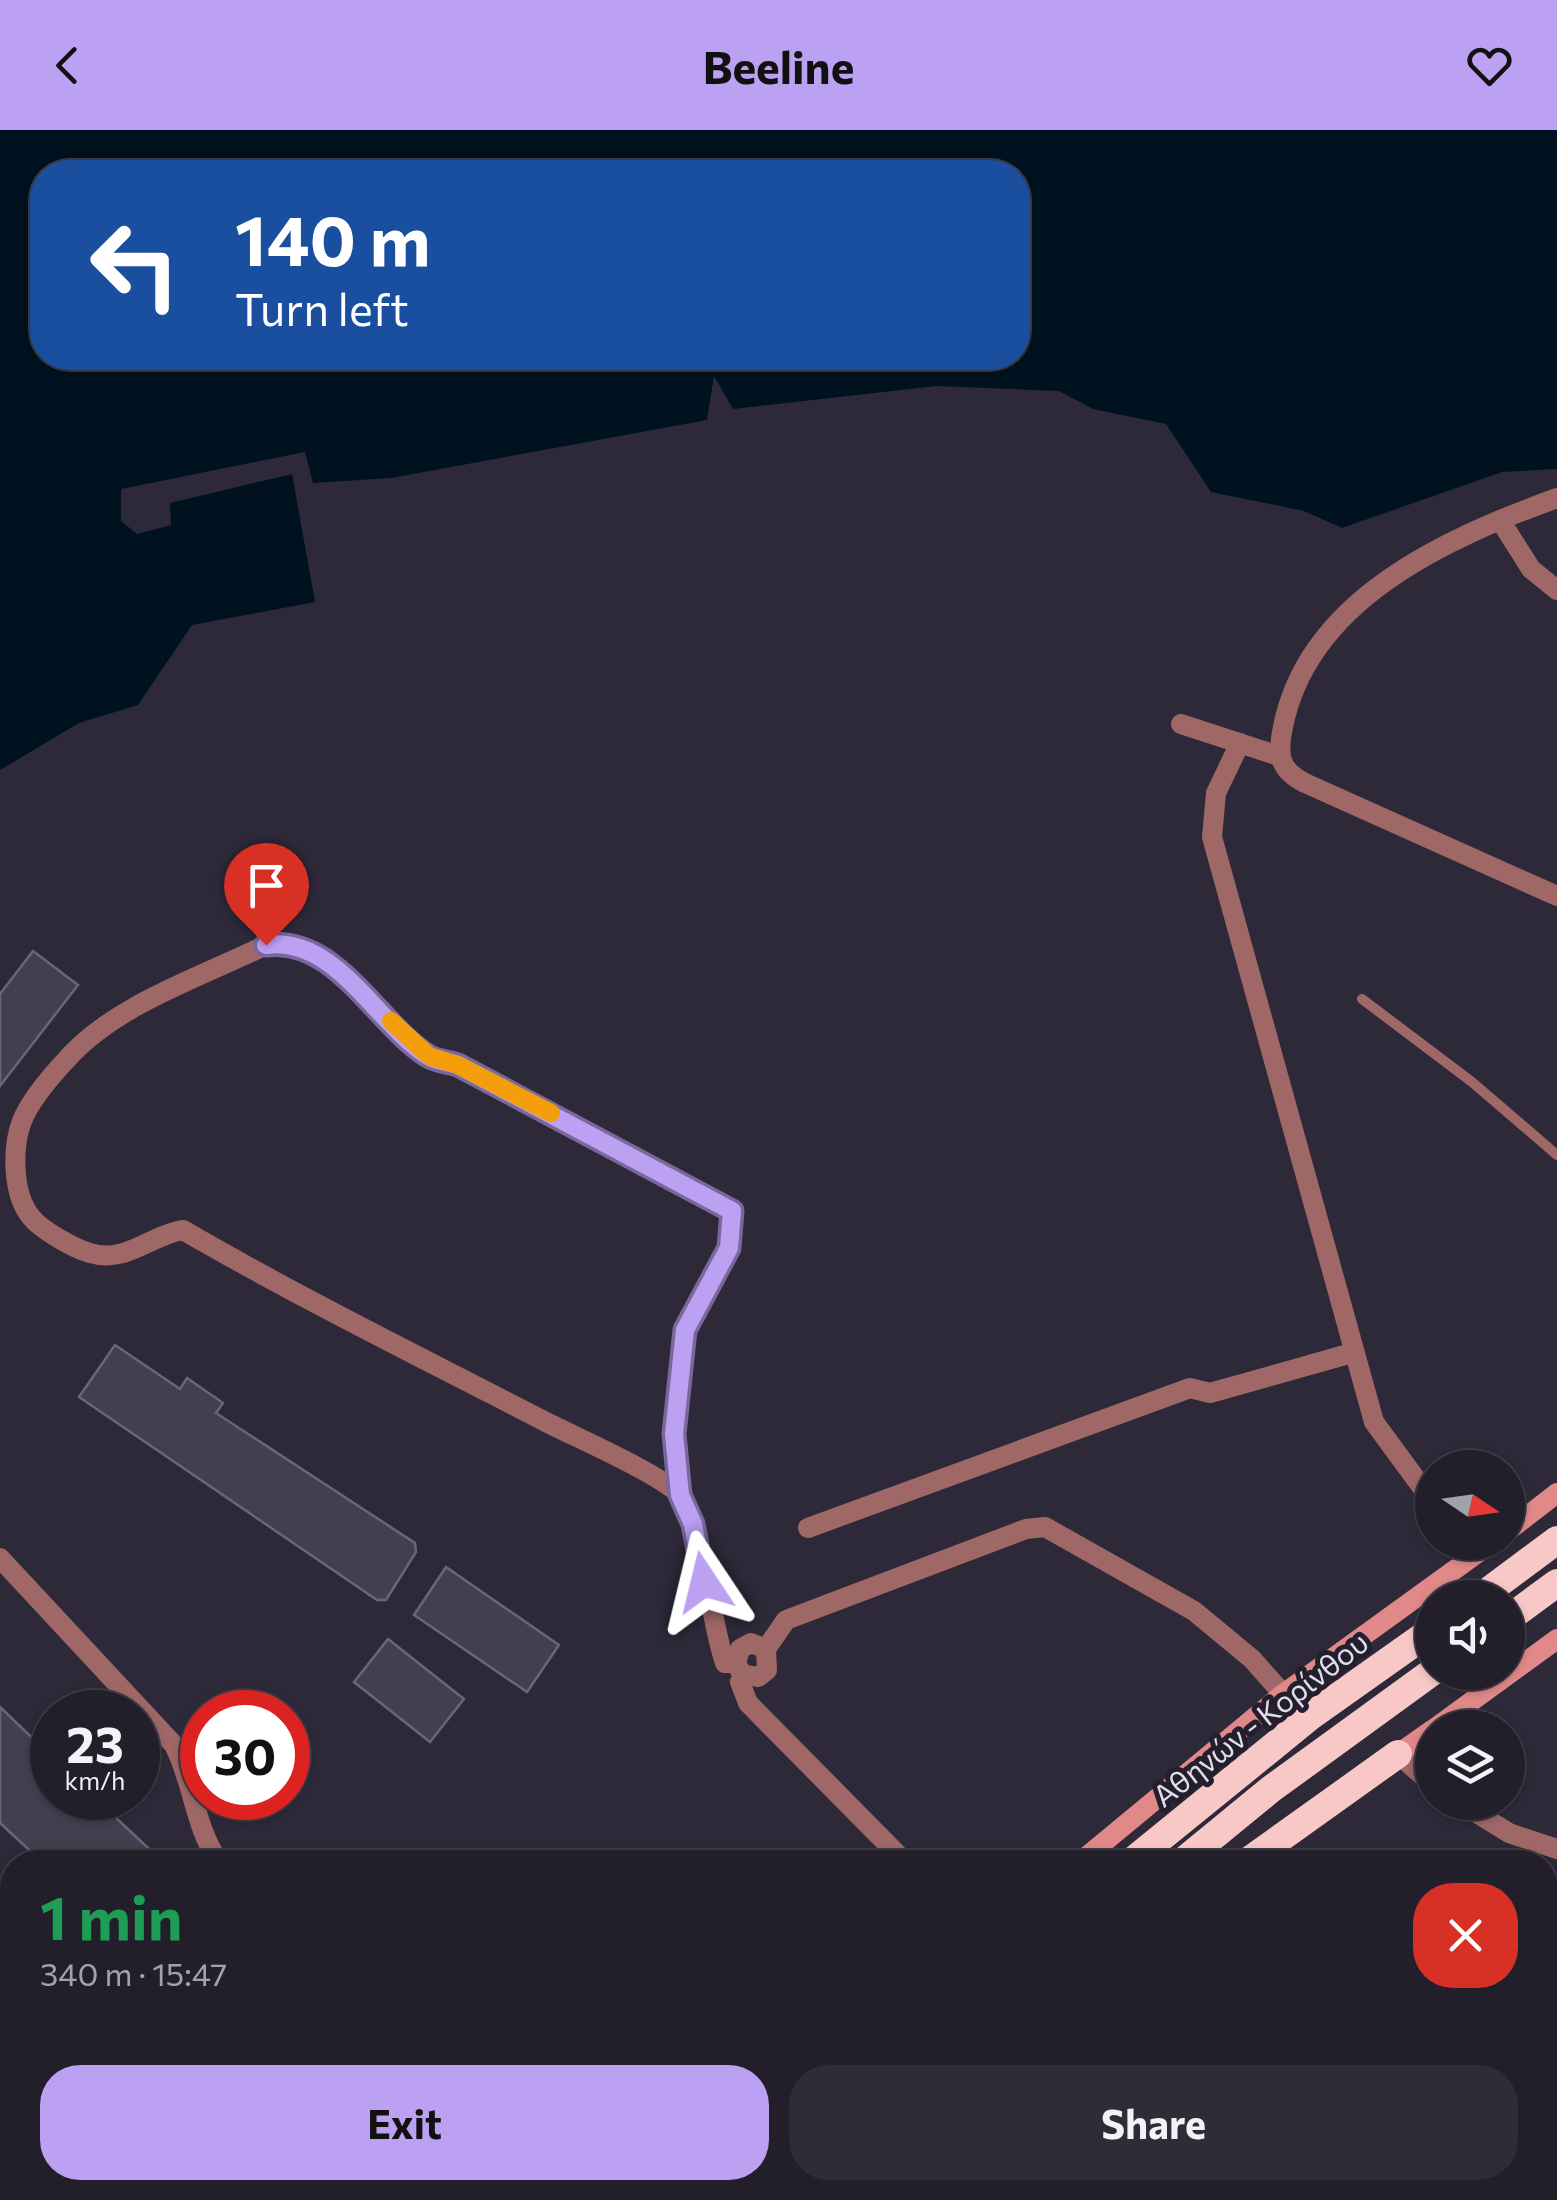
<!DOCTYPE html>
<meta charset="utf-8">
<style>
:root{--surface:#221f2b;--page:#2e2c37;--text:#f1f3f6;--muted:#a2a2a9;--line:#3f3d47;--accent:#bca0f2}
body{margin:0;font-family:Commissioner,sans-serif;background:var(--page);color:var(--text);height:100vh;display:flex;flex-direction:column;font-size:38px;white-space:nowrap}
*{box-sizing:border-box;margin:0}
p{font-size:32px;color:var(--muted)}
.icon{flex:none;width:55px;height:55px;fill:none;stroke:currentColor;stroke-width:2;stroke-linecap:round;stroke-linejoin:round}
.map{position:relative;flex:1;overflow:hidden}
.details{position:absolute;left:0px;top:1720px;width:1558px;height:350px;display:flex;flex-direction:column;background:var(--surface);border-radius:40px 40px 0 0;box-shadow:0 2px 8px #0004,0 0 0 2px var(--line)}
.details>*{flex:none}
.hud{position:absolute;left:30px;top:30px;width:1000px;height:210px;border-radius:40px;box-shadow:0 2px 8px #0004,0 0 0 2px var(--line);background:#1a4fa0;color:#fff;overflow:hidden}
.needle{width:65px;rotate:103deg}
.buttons{position:absolute;left:1415px;top:1320px;display:grid;gap:20px}
.buttons a{display:grid;place-items:center;width:110px;height:110px;border-radius:50%;background:var(--surface);box-shadow:0 2px 8px #0004,0 0 0 2px var(--line);font-size:50px}
.speed{position:absolute;left:30px;top:1560px;display:flex;gap:20px;font-size:50px;font-weight:700;text-align:center}
.speed>*{display:grid;place-content:center;width:130px;height:130px;border-radius:50%;background:var(--surface);box-shadow:0 2px 8px #0004,0 0 0 2px var(--line);line-height:1}
.speed small{font-size:25px;font-weight:400}
.speed .limit{border:15px solid #d22;background:#fff;color:#111}
.pin{position:absolute;display:grid;place-items:center;width:85px;height:85px;color:#fff;margin:-102px -42px;border-radius:50% 50% 50% 0;rotate:-45deg;box-shadow:0 0 10px #0007}
.pin .icon{rotate:45deg}
.me{position:absolute;width:110px;margin:-55px;rotate:350deg;stroke-linejoin:round;filter:drop-shadow(0 0 8px #0008)}
.turn{display:flex;align-items:center;gap:35px;height:210px;padding:0 40px;font-size:45px}
.turn .icon{width:130px;height:130px;stroke-width:2.5}
.turn b{display:block;font-size:70px;line-height:85px}
.round{display:grid;place-items:center;flex:none;width:105px;height:105px;border-radius:40px;background:var(--page)}
.headline{display:flex;align-items:center;justify-content:space-between;height:170px;padding:0 40px}
h1{font-size:60px;font-weight:700;line-height:75px;color:#1e9e55}
.primary-button{display:flex;gap:20px;margin-top:auto;padding:20px 40px}
.primary-button a{flex:1;height:115px;border-radius:40px;background:var(--accent);color:#111;font-size:40px;font-weight:700;line-height:115px;text-align:center}
.primary-button a+a{background:var(--page);color:var(--text)}
header{display:flex;justify-content:space-between;align-items:center;height:130px;padding:0 40px;background:var(--accent);color:#111;font-size:45px;font-weight:700}
.map>svg:first-child{display:block}
.water{fill:#00121f;fill-rule:evenodd}
.building{fill:#414051;stroke:#676779;stroke-width:2.5}
.lines{fill:none;stroke-linecap:round;stroke-linejoin:round}
.path{stroke:#7e7b88;stroke-width:4;stroke-dasharray:5 5;stroke-linecap:butt}
.service{stroke:#9f6867;stroke-width:10}
.minor{stroke:#9f6867;stroke-width:20}
.secondary{stroke:#e08988;stroke-width:20}
.trunk{stroke:#f8c8c7;stroke-width:28}
.route-casing{stroke:#7a689d;stroke-width:25}
.route{stroke:#bca0f2;stroke-width:18}
.slow{stroke:#f59e0b;stroke-width:18}
.labels{text-anchor:middle;stroke-width:10;stroke-linejoin:round;paint-order:stroke}
.street-label{font-size:30px;fill:#e0dee8;stroke:#231f2f}
</style>
<header><svg class="icon" aria-label="back" viewBox="0 0 24 24"><path d="M15 5l-7 7 7 7"/></svg>Beeline<svg class="icon" aria-label="heart" viewBox="0 0 24 24"><path d="M12 20l-8-8c-3-5 5-10 8-4 3-6 11-1 8 4z"/></svg></header>
<div class="map">
<svg width="1557" height="2070" viewBox="0 0 1557 2070">
<rect width="100%" height="100%" fill="#2d2939"/>
<path class="water" d="M0,0h1557v339l-55,3 -160,56 -38,-17 -93,-19 -45,-68 -73,-15 -34,-18 -123,-5 -203,23 -19,-33 -7,44 -316,58 -78,5 -8,-31 -184,37v32l16,13 34,-9 -1,-22 122,-29 23,128 -123,23 -54,80 -59,18 -79,47zM42,42h976v186h-976z"/>
<g class="building">
<path d="M33,821l45,34 -78,101v-92z"/>
<path d="M115,1215l65,44 7,-11 36,25 -7,10 199,130 1,9 -30,48h-9l-298,-203z"/>
<path d="M446,1437l113,78 -32,47 -113,-77z"/>
<path d="M388,1509l76,60 -34,43 -76,-60z"/>
<path d="M0,1577l52,50v41h43l68,64h-121l-42,-39z"/>
<path d="M0,1993l12,6v54l-12,7z"/>
</g>
<g class="lines">
<path class="path" d="M594,2070l11,-6"/>
<path class="service" d="M1362,869l110,83 85,73"/>
<g class="minor">
<path d="M1557,368c-110,40 -249,101 -274,229 -6,28 -4,43 22,56l252,113"/>
<path d="M1500,390l31,49 26,21"/>
<path d="M1181,594l98,32"/>
<path d="M1240,613l-24,50 -4,44 162,585 58,79"/>
<path d="M680,1365l-6,-61 11,-104 44,-82 3,-37 -274,-146c-9,-3 -22,-4 -30,-9 -53,-34 -92,-120 -162,-111 -65,32 -150,59 -199,114 -15,16 -37,42 -45,62 -10,26 -10,73 9,96 10,13 44,32 59,36 36,11 60,-18 93,-23 119,69 241,129 363,192 29,15 114,52 134,73 21,23 31,130 45,168h11"/>
<path d="M808,1398l382,-140 20,5 142,-40"/>
<path d="M0,1428l174,187c20,39 20,81 45,117"/>
<path d="M766,1519l-15,-6 -11,6 -4,14 6,11 16,3 9,-7 -1,-21 20,-29 240,-91 19,-2 149,84 58,48 31,35"/>
<path d="M747,1546l-7,6 8,21 157,159"/>
<path d="M1398,1624l34,30"/>
<path d="M1459,1672l50,31 48,16"/>
<path d="M1545,2047l12,-18"/>
<path d="M515,2058l9,12"/>
<path d="M994,2070l27,-12"/>
<path d="M1290,2070l9,-12"/>
<path d="M1530,2070l8,-12"/>
</g>
<g class="secondary">
<path d="M1508,1401l49,-38"/>
<path d="M1435,1598l122,-89"/>
<path d="M1398,1624l34,-24"/>
<path d="M1080,1732l203,-168 210,-152"/>
</g>
<g class="trunk">
<path d="M1479,1468l78,-58"/>
<path d="M1508,1489l49,-36"/>
<path d="M1131,1732l181,-147 120,-85"/>
<path d="M1182,1732l89,-73 161,-117"/>
<path d="M1247,1732l151,-108"/>
<path d="M653,2070l21,-12"/>
<path d="M723,2070l19,-12"/>
</g>
</g>
<g class="lines">
<defs>
<path id="route" d="M266,815c70,-9 109,77 162,111 8,5 21,6 30,9l274,146 -3,37 -44,82 -11,104 6,61 13,29 11,58"/>
</defs>
<use href="#route" class="route-casing"/>
<use href="#route" class="route"/>
<path class="slow" d="M391,891l38,35 29,9 93,48"/>
</g>
<g class="labels">
<g class="street-label">
<text transform="translate(1261 1590) rotate(-38)" y="10">Αθηνών - Κορίνθου</text>
</g>
</g>
</svg>
<div class="buttons">
<a><svg class="needle" viewBox="-14 -14 28 28"><path d="M0-13l5 13h-10z" fill="#e53935"/><path d="M0 13l5-13h-10z" fill="#a2a2a9"/></svg></a>
<a><svg class="icon" aria-label="sound" viewBox="0 0 24 24"><path d="M4 9h4l5-4v14l-5-4H4zM17 9q2 3 0 6"/></svg></a>
<a><svg class="icon" aria-label="layers" viewBox="0 0 24 24"><path d="M12 4l9 5-9 5-9-5zM3 14l9 5 9-5"/></svg></a>
</div>
<div class="speed"><div>23<small>km/h</small></div><div class="limit">30</div></div>
<div class="pin" style="left:266px;top:815px;background:#d93025"><svg class="icon" aria-label="arrive" viewBox="0 0 24 24"><path d="M6 21V4h12l-3 4 3 4H6"/></svg></div>
<svg class="me" style="left:704px;top:1452px" viewBox="-20 -20 40 40"><path d="M0-17L14 15 0 8-14 15z" fill="#bca0f2" stroke="#fff" stroke-width="4"/></svg>
<div class="hud">
<div class="turn"><svg class="icon" aria-label="left" viewBox="0 0 24 24"><path d="M17 20v-9H6M10 6l-5 5 5 5"/></svg><div><b>140 m</b>Turn left</div></div>
</div>
<section class="details">
<div class="headline"><div><h1>1 min</h1><p>340 m · 15:47</p></div><a class="round" style="background:#d93025;color:#fff"><svg class="icon" aria-label="close" viewBox="0 0 24 24"><path d="M6 6l12 12M18 6L6 18"/></svg></a></div>
<div class="primary-button"><a>Exit</a><a>Share</a></div>
</section>
</div>
